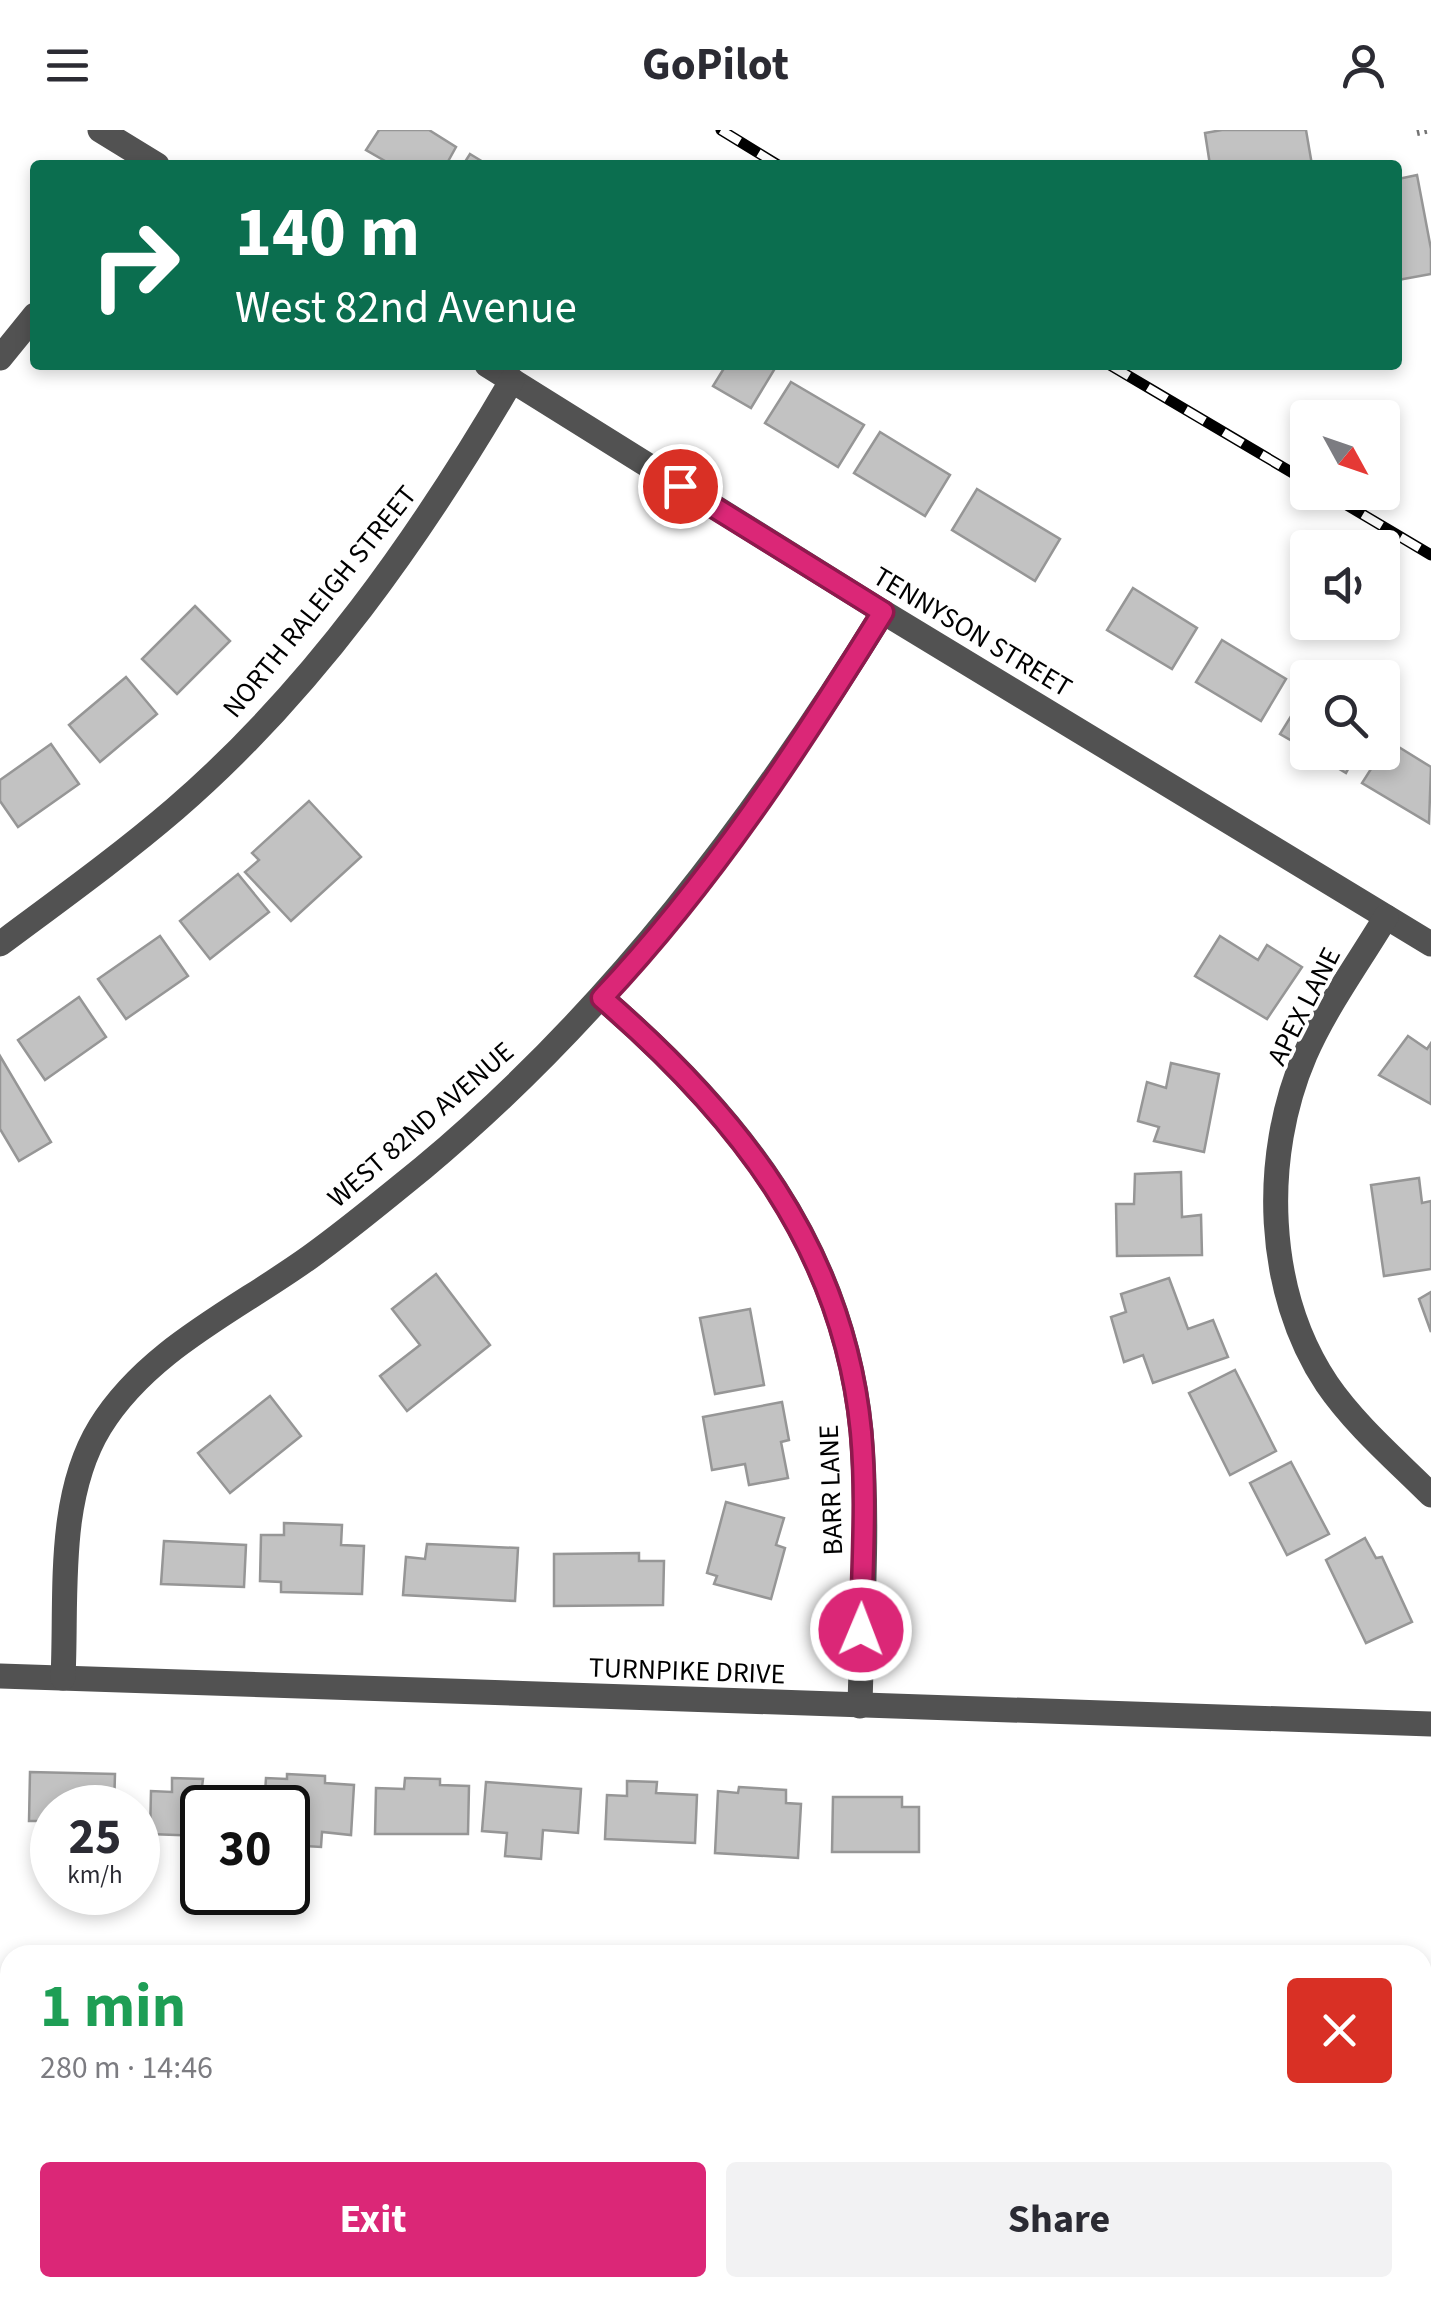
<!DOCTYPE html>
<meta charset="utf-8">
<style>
:root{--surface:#fff;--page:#f2f2f3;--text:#2b2b33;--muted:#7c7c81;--accent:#db2777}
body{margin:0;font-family:"Source Sans 3",sans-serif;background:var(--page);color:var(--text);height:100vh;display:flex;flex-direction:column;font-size:38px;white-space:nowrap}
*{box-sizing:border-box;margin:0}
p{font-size:32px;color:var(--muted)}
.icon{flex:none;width:55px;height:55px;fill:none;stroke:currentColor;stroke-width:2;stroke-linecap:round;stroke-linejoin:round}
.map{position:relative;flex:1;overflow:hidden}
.panel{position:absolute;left:0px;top:1815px;width:1432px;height:352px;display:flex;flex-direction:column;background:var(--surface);border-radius:30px 30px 0 0;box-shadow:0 5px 15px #0003}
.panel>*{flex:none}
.banner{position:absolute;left:30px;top:30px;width:1372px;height:210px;border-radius:10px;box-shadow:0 5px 15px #0003;background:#0b6e4f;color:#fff;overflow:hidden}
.needle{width:65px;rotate:130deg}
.tools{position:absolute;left:1290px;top:270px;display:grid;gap:20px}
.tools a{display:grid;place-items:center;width:110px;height:110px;border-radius:10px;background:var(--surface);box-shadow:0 5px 15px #0003;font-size:50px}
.speed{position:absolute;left:30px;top:1655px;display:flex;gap:20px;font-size:50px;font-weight:700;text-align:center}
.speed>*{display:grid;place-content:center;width:130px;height:130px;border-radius:50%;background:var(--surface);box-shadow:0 5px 15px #0003;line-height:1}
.speed small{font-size:25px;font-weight:400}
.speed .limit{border:5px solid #111;border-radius:15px;background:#fff;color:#111}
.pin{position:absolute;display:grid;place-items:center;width:85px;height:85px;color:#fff;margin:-42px;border:5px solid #fff;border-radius:50%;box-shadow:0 2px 10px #0007}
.me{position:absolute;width:110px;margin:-55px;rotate:1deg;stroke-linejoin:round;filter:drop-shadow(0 0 8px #0008)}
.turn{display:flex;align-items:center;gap:35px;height:210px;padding:0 40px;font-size:45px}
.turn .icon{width:130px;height:130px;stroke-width:2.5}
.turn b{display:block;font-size:70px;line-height:85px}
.round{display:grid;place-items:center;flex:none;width:105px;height:105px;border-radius:10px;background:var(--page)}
.overview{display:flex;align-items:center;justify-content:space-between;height:170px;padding:0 40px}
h1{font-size:60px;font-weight:700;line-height:75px;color:#1e9e55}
.button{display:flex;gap:20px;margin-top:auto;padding:20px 40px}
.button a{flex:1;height:115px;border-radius:10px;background:var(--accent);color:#fff;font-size:40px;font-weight:700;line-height:115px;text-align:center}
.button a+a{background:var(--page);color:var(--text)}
header{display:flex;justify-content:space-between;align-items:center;height:130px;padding:0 40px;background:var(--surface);font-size:45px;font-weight:700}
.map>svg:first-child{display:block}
.green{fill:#d9d9d9}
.building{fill:#c2c2c2;stroke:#969696;stroke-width:2.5}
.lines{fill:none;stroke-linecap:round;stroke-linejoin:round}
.highway-casing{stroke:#dbdbdb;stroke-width:34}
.path{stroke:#747474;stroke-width:6;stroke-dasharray:2.5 5;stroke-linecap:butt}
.minor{stroke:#525252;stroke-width:25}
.highway{stroke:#000;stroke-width:30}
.rail-casing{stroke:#000;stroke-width:11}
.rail{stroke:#fff;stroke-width:8;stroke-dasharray:22;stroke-linecap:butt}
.route-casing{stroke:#8e194d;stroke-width:25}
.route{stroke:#db2777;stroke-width:18}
.labels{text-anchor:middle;stroke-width:8;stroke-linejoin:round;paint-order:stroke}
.street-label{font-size:28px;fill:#000;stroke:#fff}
</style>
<header><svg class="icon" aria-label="menu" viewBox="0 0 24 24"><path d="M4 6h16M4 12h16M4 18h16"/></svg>GoPilot<svg class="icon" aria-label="person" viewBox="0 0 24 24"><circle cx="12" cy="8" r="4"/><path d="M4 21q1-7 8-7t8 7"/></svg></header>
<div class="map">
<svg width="1431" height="2167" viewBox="0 0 1431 2167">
<rect width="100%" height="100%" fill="#fff"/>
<g class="green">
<path d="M0,2097h10v61h438l-1,9h-447z"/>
<path d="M794,2158h222l33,1 7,8h-257z"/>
</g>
<g class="building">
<path d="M379,0h50l27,17 -10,18h-54l-26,-15z"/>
<path d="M1222,0h84l6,35h-102l-5,-32z"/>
<path d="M470,24l18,11h-25z"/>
<path d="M1417,45l14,74v25l-33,6v-101z"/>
<path d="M726,235h51l-26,43 -38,-22z"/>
<path d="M791,252l73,43 -26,42 -73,-44z"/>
<path d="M880,302l70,43 -25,41 -71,-43z"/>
<path d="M977,359l83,50 -25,42 -83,-51z"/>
<path d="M1133,458l64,40 -25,41 -65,-39z"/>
<path d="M195,476l35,35 -53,53 -35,-35z"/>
<path d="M1222,510l64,39 -25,42 -65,-39z"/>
<path d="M126,547l31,37 -57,48 -31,-37z"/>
<path d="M1306,562l2,1v57l-28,-16z"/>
<path d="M1389,611l42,26 -2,56 -67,-40z"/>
<path d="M51,614l28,40 -61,43 -18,-26v-21z"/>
<path d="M1311,622h46l-11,21z"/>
<path d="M309,671l52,56 -70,64 -46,-49 14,-12 -7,-7z"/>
<path d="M238,744l31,38 -59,47 -30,-38z"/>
<path d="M160,806l28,40 -62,43 -28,-40z"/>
<path d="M1220,806l38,24 9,-15 35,22 -35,52 -72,-43z"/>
<path d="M79,867l27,40 -61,43 -27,-40z"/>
<path d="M1408,906l19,13 4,-6v61l-52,-29z"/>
<path d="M0,926l51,86 -32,19 -19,-32z"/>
<path d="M1171,933l48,11 -15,78 -50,-11 5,-14 -21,-6 9,-39 19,6z"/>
<path d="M1181,1042l1,45 19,-2 1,40 -85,1 -1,-52h18l1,-30z"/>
<path d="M1419,1048l3,25 9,-2v68l-47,7 -13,-91z"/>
<path d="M436,1144l54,71 -83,66 -27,-35 40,-31 -28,-36z"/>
<path d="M1169,1148l19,51 25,-9 15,37 -75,26 -10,-28 -19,7 -13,-45 15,-5 -5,-18z"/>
<path d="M1431,1162v40l-12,-33z"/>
<path d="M750,1179l14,76 -49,9 -15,-76z"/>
<path d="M1235,1240l41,81 -46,24 -41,-82z"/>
<path d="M270,1266l31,40 -71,57 -32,-40z"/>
<path d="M782,1272l7,38 -8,2 7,36 -39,7 -4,-21 -33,6 -9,-53z"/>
<path d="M1291,1332l38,72 -42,21 -37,-72z"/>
<path d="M726,1372l58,16 -8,27 9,3 -14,51 -57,-15 3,-8 -10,-3z"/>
<path d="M284,1393l58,2 -1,20 23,1 -2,48 -81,-2v-10l-21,-1 1,-46h23z"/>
<path d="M1365,1408l11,20 6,-1 30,65 -46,21 -40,-83z"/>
<path d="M164,1411l82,4 -2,42 -83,-3z"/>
<path d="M427,1414l91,4 -3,53 -112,-6 3,-38 19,2z"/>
<path d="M639,1423v8h25l-1,44 -109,1v-52z"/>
<path d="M30,1642l85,2 -1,34h-62v13h-23z"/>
<path d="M287,1644l38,2v7l29,2 -3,50 -29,-3 -1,15 -33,-2v-37h-24l2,-30 21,1z"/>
<path d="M172,1648l31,1 -1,8 27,1v20h-27v28l-52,-2 1,-43 21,1z"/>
<path d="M405,1648l35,1v6l29,1 -1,48h-93l1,-46 28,1z"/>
<path d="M627,1651l30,1 -1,11 41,2 -2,48 -90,-4 2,-44 20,1z"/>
<path d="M486,1652l95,7 -3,44 -35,-3 -2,29 -36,-3 2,-23 -25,-2z"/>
<path d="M739,1657l47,3v13l15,1 -3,54 -83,-5 3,-62 20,2z"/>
<path d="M833,1667h69v10h17v45h-87z"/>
</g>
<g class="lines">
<defs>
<g id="highway">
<path d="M0,1869h10"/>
<path d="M1422,1909h9"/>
<path d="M0,2015h10"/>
<path d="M1422,2057h9"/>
</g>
</defs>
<use href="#highway" class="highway-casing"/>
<path class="path" d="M1417,3l14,-3"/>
<g class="minor">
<path d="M100,0l57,35"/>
<path d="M0,228l35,-43"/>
<path d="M487,235l396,247 548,332"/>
<path d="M1386,787c-27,45 -60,90 -81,138 -44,102 -40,236 22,329 28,41 69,76 104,111"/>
<path d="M0,814c59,-44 119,-87 175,-135 138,-119 246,-273 337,-429"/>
<path d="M602,868c136,117 241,248 259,433 8,91 1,184 -1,275"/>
<path d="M0,1546l1431,48"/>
<path d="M63,1548c4,-81 -7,-179 37,-251 48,-78 138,-118 210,-170 39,-28 76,-59 113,-89 188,-157 332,-348 460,-556"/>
</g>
<use href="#highway" class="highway"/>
<defs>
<g id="rail">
<path d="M721,0l57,35"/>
<path d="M1110,235l198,117"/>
<path d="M1325,362l106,63"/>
</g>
</defs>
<use href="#rail" class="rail-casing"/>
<use href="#rail" class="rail"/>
</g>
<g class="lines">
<defs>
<path id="route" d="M680,356l203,126c-84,136 -171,269 -281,386 135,117 241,248 259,434 6,66 1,133 0,198"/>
</defs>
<use href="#route" class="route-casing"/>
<use href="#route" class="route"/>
</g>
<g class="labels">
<g class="street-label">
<text transform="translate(319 471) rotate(-51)" y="10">NORTH RALEIGH STREET</text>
<text transform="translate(973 501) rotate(31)" y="10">TENNYSON STREET</text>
<text transform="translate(1303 876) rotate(-63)" y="10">APEX LANE</text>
<text transform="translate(420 994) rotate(-41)" y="10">WEST 82ND AVENUE</text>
<text transform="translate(830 1360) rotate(-92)" y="10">BARR LANE</text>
<text transform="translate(687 1540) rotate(2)" y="10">TURNPIKE DRIVE</text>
</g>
</g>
</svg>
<div class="tools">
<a><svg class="needle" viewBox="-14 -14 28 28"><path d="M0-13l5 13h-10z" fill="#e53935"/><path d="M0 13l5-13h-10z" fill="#7c7c81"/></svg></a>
<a><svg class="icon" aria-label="sound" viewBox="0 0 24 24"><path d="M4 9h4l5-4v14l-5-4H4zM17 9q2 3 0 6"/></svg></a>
<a><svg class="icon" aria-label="search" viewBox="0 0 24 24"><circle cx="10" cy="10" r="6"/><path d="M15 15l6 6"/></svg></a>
</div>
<div class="speed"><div>25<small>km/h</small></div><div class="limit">30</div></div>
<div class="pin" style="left:680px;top:356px;background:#d93025"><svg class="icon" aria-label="arrive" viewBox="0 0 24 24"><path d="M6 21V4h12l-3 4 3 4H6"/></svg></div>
<svg class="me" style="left:861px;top:1500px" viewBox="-20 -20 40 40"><circle r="17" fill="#db2777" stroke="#fff" stroke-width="3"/><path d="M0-11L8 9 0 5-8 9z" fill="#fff"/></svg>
<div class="banner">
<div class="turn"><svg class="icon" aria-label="right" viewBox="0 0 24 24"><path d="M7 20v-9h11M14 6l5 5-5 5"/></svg><div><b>140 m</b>West 82nd Avenue</div></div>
</div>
<section class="panel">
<div class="overview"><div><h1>1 min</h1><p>280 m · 14:46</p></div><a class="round" style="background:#d93025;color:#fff"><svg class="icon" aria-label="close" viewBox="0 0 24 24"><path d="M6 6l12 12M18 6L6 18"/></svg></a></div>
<div class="button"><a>Exit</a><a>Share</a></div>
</section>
</div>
